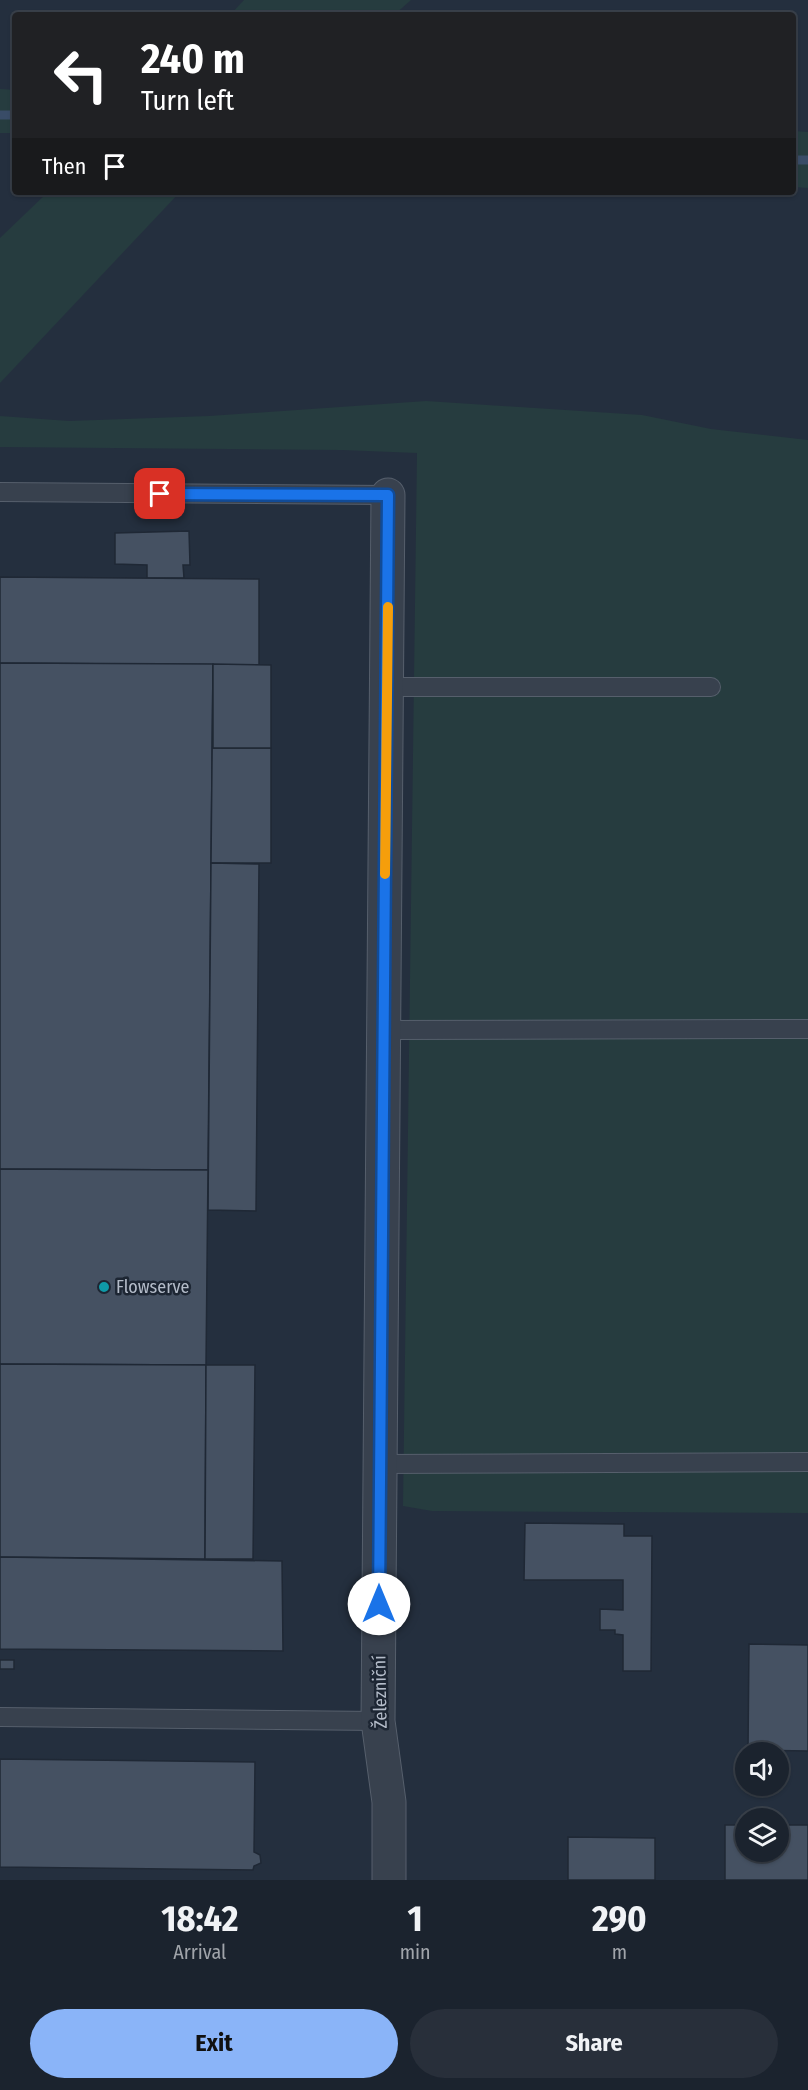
<!DOCTYPE html>
<meta charset="utf-8">
<style>
:root{--surface:#1b232e;--page:#282f3a;--text:#f1f3f6;--muted:#a0a4aa;--line:#39404a;--accent:#8ab4f8}
body{margin:0;font-family:"Fira Sans Condensed",sans-serif;background:var(--page);color:var(--text);height:100vh;display:flex;flex-direction:column;font-size:22px;white-space:nowrap}
*{box-sizing:border-box;margin:0}
p{font-size:20px;color:var(--muted)}
.icon{flex:none;width:33px;height:33px;fill:none;stroke:currentColor;stroke-width:2;stroke-linecap:round;stroke-linejoin:round}
.map{position:relative;height:1880px;overflow:hidden}
.details{display:flex;flex-direction:column;background:var(--surface);flex:1}
.details>*{flex:none}
.banner{position:absolute;left:12px;top:12px;width:784px;height:183px;border-radius:6px;box-shadow:0 2px 4px #0004,0 0 0 2px var(--line);background:#202124;color:#fff;overflow:hidden}
.tools{position:absolute;left:735px;top:1742px;display:grid;gap:12px}
.tools a{display:grid;place-items:center;width:54px;height:54px;border-radius:50%;background:var(--surface);box-shadow:0 2px 4px #0004,0 0 0 2px var(--line);font-size:30px}
.pin{position:absolute;display:grid;place-items:center;width:51px;height:51px;color:#fff;margin:-26px;border-radius:12px;box-shadow:0 3px 9px #0006}
.me{position:absolute;width:66px;margin:-33px;rotate:0deg;stroke-linejoin:round;filter:drop-shadow(0 0 4px #0008)}
.turn{display:flex;align-items:center;gap:21px;height:126px;padding:0 30px;font-size:27px}
.turn .icon{width:78px;height:78px;stroke-width:2.5}
.turn b{display:block;font-size:42px;line-height:51px}
.then{display:flex;align-items:center;height:57px;padding:0 30px;background:#0003;gap:12px;font-size:22px}
.eta{display:flex;justify-content:space-evenly;align-items:center;height:102px;text-align:center}
.eta b{font-size:36px;font-weight:700;line-height:42px}
.button{display:flex;gap:12px;margin-top:auto;padding:12px 30px}
.button a{flex:1;height:69px;border-radius:36px;background:var(--accent);color:#111;font-size:24px;font-weight:700;line-height:69px;text-align:center}
.button a+a{background:var(--page);color:var(--text)}
.map>svg:first-child{display:block}
.green{fill:#263c3f}
.lines{fill:none;stroke-linecap:round;stroke-linejoin:round}
.stream{stroke:#394c67;stroke-width:9}
.building{fill:#455162;stroke:#1f2835;stroke-width:1.5}
.service-casing{stroke:#565f6c;stroke-width:20}
.minor-casing{stroke:#565f6c;stroke-width:35}
.service{stroke:#38414e;stroke-width:18}
.minor{stroke:#38414e;stroke-width:33}
.route-casing{stroke:#114b97;stroke-width:15}
.route{stroke:#1a73e8;stroke-width:10}
.slow{stroke:#f59e0b;stroke-width:10}
.culture-dot{fill:#0f9aa8;stroke:#1d2633;stroke-width:2}
.labels{text-anchor:middle;stroke-width:5;stroke-linejoin:round;paint-order:stroke}
.poi-label{font-size:18px;fill:#b4bcc9;stroke:#1d2633;text-anchor:start}
.street-label{font-size:18px;fill:#b4bcc9;stroke:#1d2633}
</style>
<div class="map">
<svg width="808" height="1880" viewBox="0 0 808 1880">
<rect width="100%" height="100%" fill="#242f3e"/>
<g class="green">
<path d="M244,0h167l-17,15h-164z"/>
<path d="M0,89l15,1v43h-15z"/>
<path d="M794,131l14,1v56l-14,-1z"/>
<path d="M48,192h132l-180,191v-145z"/>
<path d="M426,401l216,14 69,14 97,11v1073l-376,-2 -29,-5 14,-1053 -75,-3 -342,-3v-31l69,5 140,-5z"/>
</g>
<g class="lines">
<g class="stream">
<path d="M0,115h15"/>
<path d="M794,160h14"/>
</g>
</g>
<g class="building">
<path d="M189,531l1,34h-7l1,13h-37v-13l-32,-1v-31z"/>
<path d="M0,577l259,2v86l-259,-2z"/>
<path d="M0,663l213,1 -5,506 -208,-1z"/>
<path d="M213,664v84h58v115h-60z"/>
<path d="M213,664l58,1v83h-58z"/>
<path d="M211,863l48,1 -3,347 -48,-1z"/>
<path d="M0,1169l208,1 -2,195 -206,-1z"/>
<path d="M0,1364l206,1 -1,194 -205,-2z"/>
<path d="M206,1365h49l-2,194h-48z"/>
<path d="M525,1523l99,1v12h28l-1,135h-28v-36l-8,-1v-4h-15v-21l23,1v-30h-99z"/>
<path d="M0,1557l282,4 1,90 -283,-2z"/>
<path d="M749,1644l59,1v106l-60,-1z"/>
<rect x="0" y="1660" width="14" height="9"/>
<path d="M0,1759l255,3 -1,90 6,3 1,8 -7,3 -1,4 -253,-3z"/>
<path d="M725,1825h21v26h32v-26h30v55h-83z"/>
<path d="M568,1837l87,1v42h-87z"/>
</g>
<g class="lines">
<defs>
<g id="service">
<path d="M0,492l388,3"/>
<path d="M387,687h324"/>
<path d="M384,1030l424,-1"/>
<path d="M380,1464l428,-2"/>
<path d="M0,1717l378,4"/>
</g>
<path id="minor" d="M388,495l-10,1226 11,81v78"/>
</defs>
<use href="#service" class="service-casing"/>
<use href="#minor" class="minor-casing"/>
<use href="#service" class="service"/>
<use href="#minor" class="minor"/>
</g>
<g class="lines">
<defs>
<path id="route" d="M160,494l228,1 -9,1109"/>
</defs>
<use href="#route" class="route-casing"/>
<use href="#route" class="route"/>
<path class="slow" d="M385,874l3,-267"/>
</g>
<circle class="culture-dot" cx="104" cy="1287" r="6"/>
<g class="labels">
<g class="poi-label">
<text x="116" y="1293">Flowserve</text>
</g>
<g class="street-label">
<text transform="translate(380 1692) rotate(-91)" y="6">Železniční</text>
</g>
</g>
</svg>
<div class="tools">
<a><svg class="icon" aria-label="sound" viewBox="0 0 24 24"><path d="M4 9h4l5-4v14l-5-4H4zM17 9q2 3 0 6"/></svg></a>
<a><svg class="icon" aria-label="layers" viewBox="0 0 24 24"><path d="M12 4l9 5-9 5-9-5zM3 14l9 5 9-5"/></svg></a>
</div>
<div class="pin" style="left:160px;top:494px;background:#d93025"><svg class="icon" aria-label="arrive" viewBox="0 0 24 24"><path d="M6 21V4h12l-3 4 3 4H6"/></svg></div>
<svg class="me" style="left:379px;top:1604px" viewBox="-20 -20 40 40"><circle r="19" fill="#fff"/><path d="M0-13L10 11 0 6-10 11z" fill="#1a73e8"/></svg>
<div class="banner">
<div class="turn"><svg class="icon" aria-label="left" viewBox="0 0 24 24"><path d="M17 20v-9H6M10 6l-5 5 5 5"/></svg><div><b>240 m</b>Turn left</div></div>
<div class="then">Then<svg class="icon" aria-label="arrive" viewBox="0 0 24 24"><path d="M6 21V4h12l-3 4 3 4H6"/></svg></div>
</div>
</div>
<section class="details">
<div class="eta">
<div><b>18:42</b><p>Arrival</p></div>
<div><b>1</b><p>min</p></div>
<div><b>290</b><p>m</p></div>
</div>
<div class="button"><a>Exit</a><a>Share</a></div>
</section>
